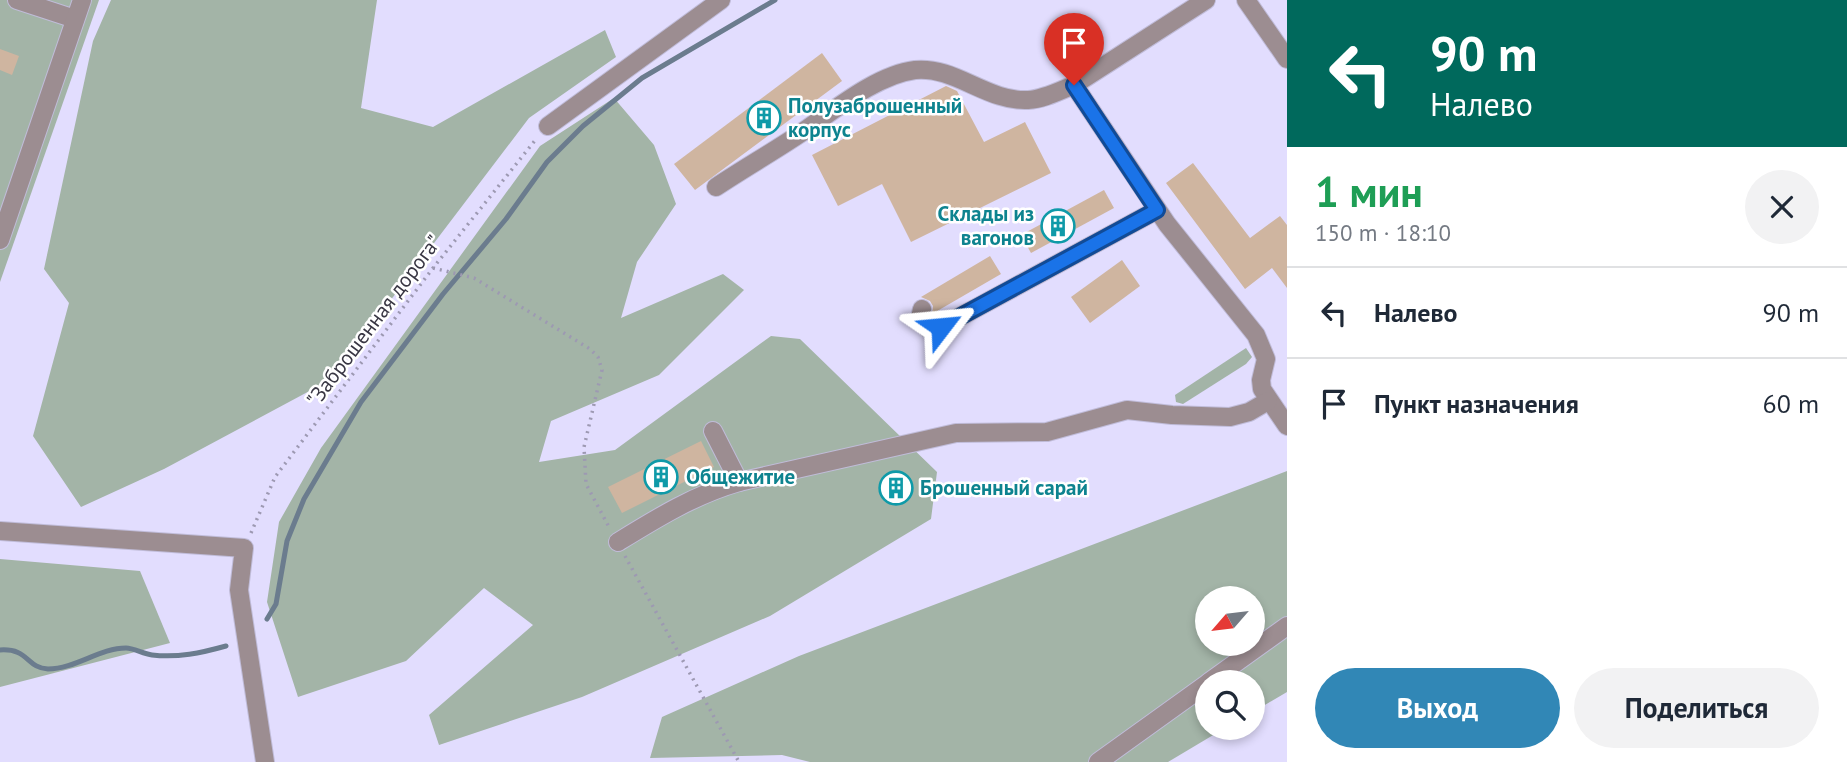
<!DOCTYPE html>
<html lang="ru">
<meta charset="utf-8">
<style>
:root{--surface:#fff;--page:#f2f2f3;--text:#1f2937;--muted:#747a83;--line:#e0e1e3;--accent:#3187b6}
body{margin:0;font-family:"PT Sans",sans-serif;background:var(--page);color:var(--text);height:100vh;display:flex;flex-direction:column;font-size:26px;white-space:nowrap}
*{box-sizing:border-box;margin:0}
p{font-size:23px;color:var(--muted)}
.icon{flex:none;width:38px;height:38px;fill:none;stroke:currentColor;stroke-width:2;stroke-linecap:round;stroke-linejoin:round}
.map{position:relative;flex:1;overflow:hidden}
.details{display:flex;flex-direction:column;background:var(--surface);width:560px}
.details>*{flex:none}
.guide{background:#00695c;color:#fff;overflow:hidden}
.needle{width:46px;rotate:242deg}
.tools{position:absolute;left:1195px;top:586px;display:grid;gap:14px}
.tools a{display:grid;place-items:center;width:70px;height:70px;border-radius:50%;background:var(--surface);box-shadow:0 4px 10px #0003;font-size:35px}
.pin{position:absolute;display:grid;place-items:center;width:60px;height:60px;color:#fff;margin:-72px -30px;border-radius:50% 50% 50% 0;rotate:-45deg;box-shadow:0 0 7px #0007}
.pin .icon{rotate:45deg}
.me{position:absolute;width:77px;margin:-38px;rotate:61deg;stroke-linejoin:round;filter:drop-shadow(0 0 5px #0008)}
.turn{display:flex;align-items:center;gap:24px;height:147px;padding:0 28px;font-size:32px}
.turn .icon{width:91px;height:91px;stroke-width:2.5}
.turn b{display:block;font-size:49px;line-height:60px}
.round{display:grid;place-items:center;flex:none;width:74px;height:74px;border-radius:37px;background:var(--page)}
.summary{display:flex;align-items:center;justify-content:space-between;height:119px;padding:0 28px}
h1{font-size:42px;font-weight:600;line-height:52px;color:#1e9e55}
.cta{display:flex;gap:14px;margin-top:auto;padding:14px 28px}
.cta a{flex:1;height:80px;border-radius:42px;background:var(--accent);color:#fff;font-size:28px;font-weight:600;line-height:80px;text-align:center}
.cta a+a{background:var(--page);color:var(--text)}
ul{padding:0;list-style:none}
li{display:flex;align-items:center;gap:21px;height:91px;padding:0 28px;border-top:2px solid var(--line)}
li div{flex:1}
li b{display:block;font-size:26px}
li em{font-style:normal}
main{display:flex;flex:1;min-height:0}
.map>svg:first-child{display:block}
.green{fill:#a3b4a7;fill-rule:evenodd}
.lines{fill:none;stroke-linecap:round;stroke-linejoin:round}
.stream{stroke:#6b7c8e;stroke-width:5}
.building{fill:#cfb5a0}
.minor-casing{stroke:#c0bcd9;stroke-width:20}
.path{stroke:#9d99b2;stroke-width:3.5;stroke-dasharray:2 5;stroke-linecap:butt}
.minor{stroke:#9c8d91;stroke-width:18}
.route-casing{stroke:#114b97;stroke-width:18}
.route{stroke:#1a73e8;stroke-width:12}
.labels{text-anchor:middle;stroke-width:5;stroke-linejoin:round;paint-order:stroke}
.culture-label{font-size:21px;font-weight:bold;fill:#0d838f;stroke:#fff;text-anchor:start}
.street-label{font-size:21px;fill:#393744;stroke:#fff}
</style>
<main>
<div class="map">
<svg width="1287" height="762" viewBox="0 0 1287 762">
<rect width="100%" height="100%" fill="#e2ddfe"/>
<g class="green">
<path d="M0,0h99l-99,282z"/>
<path d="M111,0h266l-16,108 72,19 172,-97 11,27 -87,61 -199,262 -166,89 -83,38 -48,-71 36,-133 -25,-34 49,-228z"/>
<path d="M614,98l40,47 22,59 -39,58 -16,56 102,-44 21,16 -85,85 -108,46 -12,41 76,-12 156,-114 29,3 137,133 -6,47 -161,97 -188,81 -143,48 -10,-30 104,-90 -49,-37 -78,73 -108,36 -31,-95 12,-80 42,-74 219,-302z"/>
<path d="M1246,348l6,9 -6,7 -63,40 -7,-2 -1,-7z"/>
<path d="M1287,471v221l-34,20v-30h-45v46h17l-57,34h-358l-28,-7 -132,3 12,-41 137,-61zM1208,598h45v46h-45z"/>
<path d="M0,559l140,12 30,72 -170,44z"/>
</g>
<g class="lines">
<g class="stream">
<path d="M267,619l9,-15 11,-63 17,-42 57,-97 82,-108 63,-75 41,-57 36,-36 59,-48 133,-78"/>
<path d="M0,650c29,-2 26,18 48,19 27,0 52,-21 78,-21 8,0 17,6 26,7 26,3 49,-2 74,-9"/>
</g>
</g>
<g class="building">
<path d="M0,49l19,7 -7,19 -12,-5z"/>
<path d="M822,53l20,28 -147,109 -21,-26z"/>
<path d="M946,86l11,5 27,51 41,-20 26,51 -140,69 -29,-58 -44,22 -26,-51z"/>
<path d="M1193,163l57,75 30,-22 7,9v63l-15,-20 -27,21 -79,-106z"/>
<path d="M1104,190l10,18 -83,45 -10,-18z"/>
<path d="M990,256l11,18 -69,40 1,-8 -3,-5 -9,-4z"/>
<path d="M1122,260l18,26 -50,37 -19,-26z"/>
<path d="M701,441l13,26 -92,46 -14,-26z"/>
<path d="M898,478l7,13 -11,6 -8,-13z"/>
</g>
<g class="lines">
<defs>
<g id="minor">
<path d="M17,0l58,19"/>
<path d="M1246,0l41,59"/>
<path d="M1074,85l132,-85"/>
<path d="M548,126l173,-126"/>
<path d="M716,187c27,-18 55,-34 82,-52 33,-22 77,-60 117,-65 40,-4 72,32 113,30 16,-1 31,-9 46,-15l93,139 89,111 10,24 -5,21 1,9 25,37"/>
<path d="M0,240l82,-240"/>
<path d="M922,309l-2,9 8,10 13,-1 216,-117"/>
<path d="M713,431l26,51"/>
<path d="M0,531l244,17 -5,42 26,172"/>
<path d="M618,542c39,-24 76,-47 121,-60l217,-49 91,-1 80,-22 45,5 58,2 19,-5 19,-11"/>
<path d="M1209,682l78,-56"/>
<path d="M1098,762l110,-79"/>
</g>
</defs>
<use href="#minor" class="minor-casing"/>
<g class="path">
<path d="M433,268l41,10 116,71 8,8 4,13 -18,77 2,37 23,43"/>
<path d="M251,533l24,-56 158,-209 104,-130"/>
<path d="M625,556l114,206"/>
</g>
<use href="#minor" class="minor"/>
</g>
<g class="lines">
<defs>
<path id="route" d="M941,327l216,-117 -83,-125"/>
</defs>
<use href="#route" class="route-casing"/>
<use href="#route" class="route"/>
</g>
<defs>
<symbol id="building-ring" viewBox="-11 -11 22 22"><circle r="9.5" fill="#fff" stroke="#0f9aa8" stroke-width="1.5"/><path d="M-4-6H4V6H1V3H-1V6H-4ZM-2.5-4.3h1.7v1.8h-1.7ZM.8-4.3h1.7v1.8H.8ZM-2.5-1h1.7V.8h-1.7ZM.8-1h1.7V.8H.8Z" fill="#0f9aa8"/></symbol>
</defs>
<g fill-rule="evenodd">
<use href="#building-ring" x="745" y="99" width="38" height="38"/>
<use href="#building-ring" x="1039" y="207" width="38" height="38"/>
<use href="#building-ring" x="642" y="458" width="38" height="38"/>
<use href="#building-ring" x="877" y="469" width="38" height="38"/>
</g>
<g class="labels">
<g class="culture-label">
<text x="788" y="113">Полузаброшенный<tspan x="788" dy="24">корпус</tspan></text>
<text x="1034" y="221" text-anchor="end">Склады из<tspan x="1034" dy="24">вагонов</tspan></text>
<text x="686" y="484">Общежитие</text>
<text x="920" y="495">Брошенный сарай</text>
</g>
<g class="street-label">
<text transform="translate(374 321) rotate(-53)" y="7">"Заброшенная дорога"</text>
</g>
</g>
</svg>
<div class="tools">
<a><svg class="needle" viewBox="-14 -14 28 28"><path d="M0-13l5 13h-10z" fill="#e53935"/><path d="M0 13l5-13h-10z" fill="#747a83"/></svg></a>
<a><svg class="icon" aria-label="search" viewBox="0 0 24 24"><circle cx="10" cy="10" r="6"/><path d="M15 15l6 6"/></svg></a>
</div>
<div class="pin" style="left:1074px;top:85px;background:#d93025"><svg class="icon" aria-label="arrive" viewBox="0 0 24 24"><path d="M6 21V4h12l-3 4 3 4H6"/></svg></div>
<svg class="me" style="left:941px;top:327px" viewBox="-20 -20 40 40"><path d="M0-17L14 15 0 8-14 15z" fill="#1a73e8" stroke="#fff" stroke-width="4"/></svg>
</div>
<section class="details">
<div class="guide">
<div class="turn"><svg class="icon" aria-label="left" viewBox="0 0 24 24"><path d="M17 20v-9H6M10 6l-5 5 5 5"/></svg><div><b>90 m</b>Налево</div></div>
</div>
<div class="summary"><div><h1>1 мин</h1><p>150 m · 18:10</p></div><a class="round"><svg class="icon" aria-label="close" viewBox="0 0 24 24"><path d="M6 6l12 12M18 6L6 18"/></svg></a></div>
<ul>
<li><svg class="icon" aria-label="left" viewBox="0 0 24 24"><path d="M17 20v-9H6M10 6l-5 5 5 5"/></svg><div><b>Налево</b></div><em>90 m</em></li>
<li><svg class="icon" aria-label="arrive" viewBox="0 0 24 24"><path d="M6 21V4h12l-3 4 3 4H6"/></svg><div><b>Пункт назначения</b></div><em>60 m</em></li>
</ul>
<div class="cta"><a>Выход</a><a>Поделиться</a></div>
</section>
</main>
